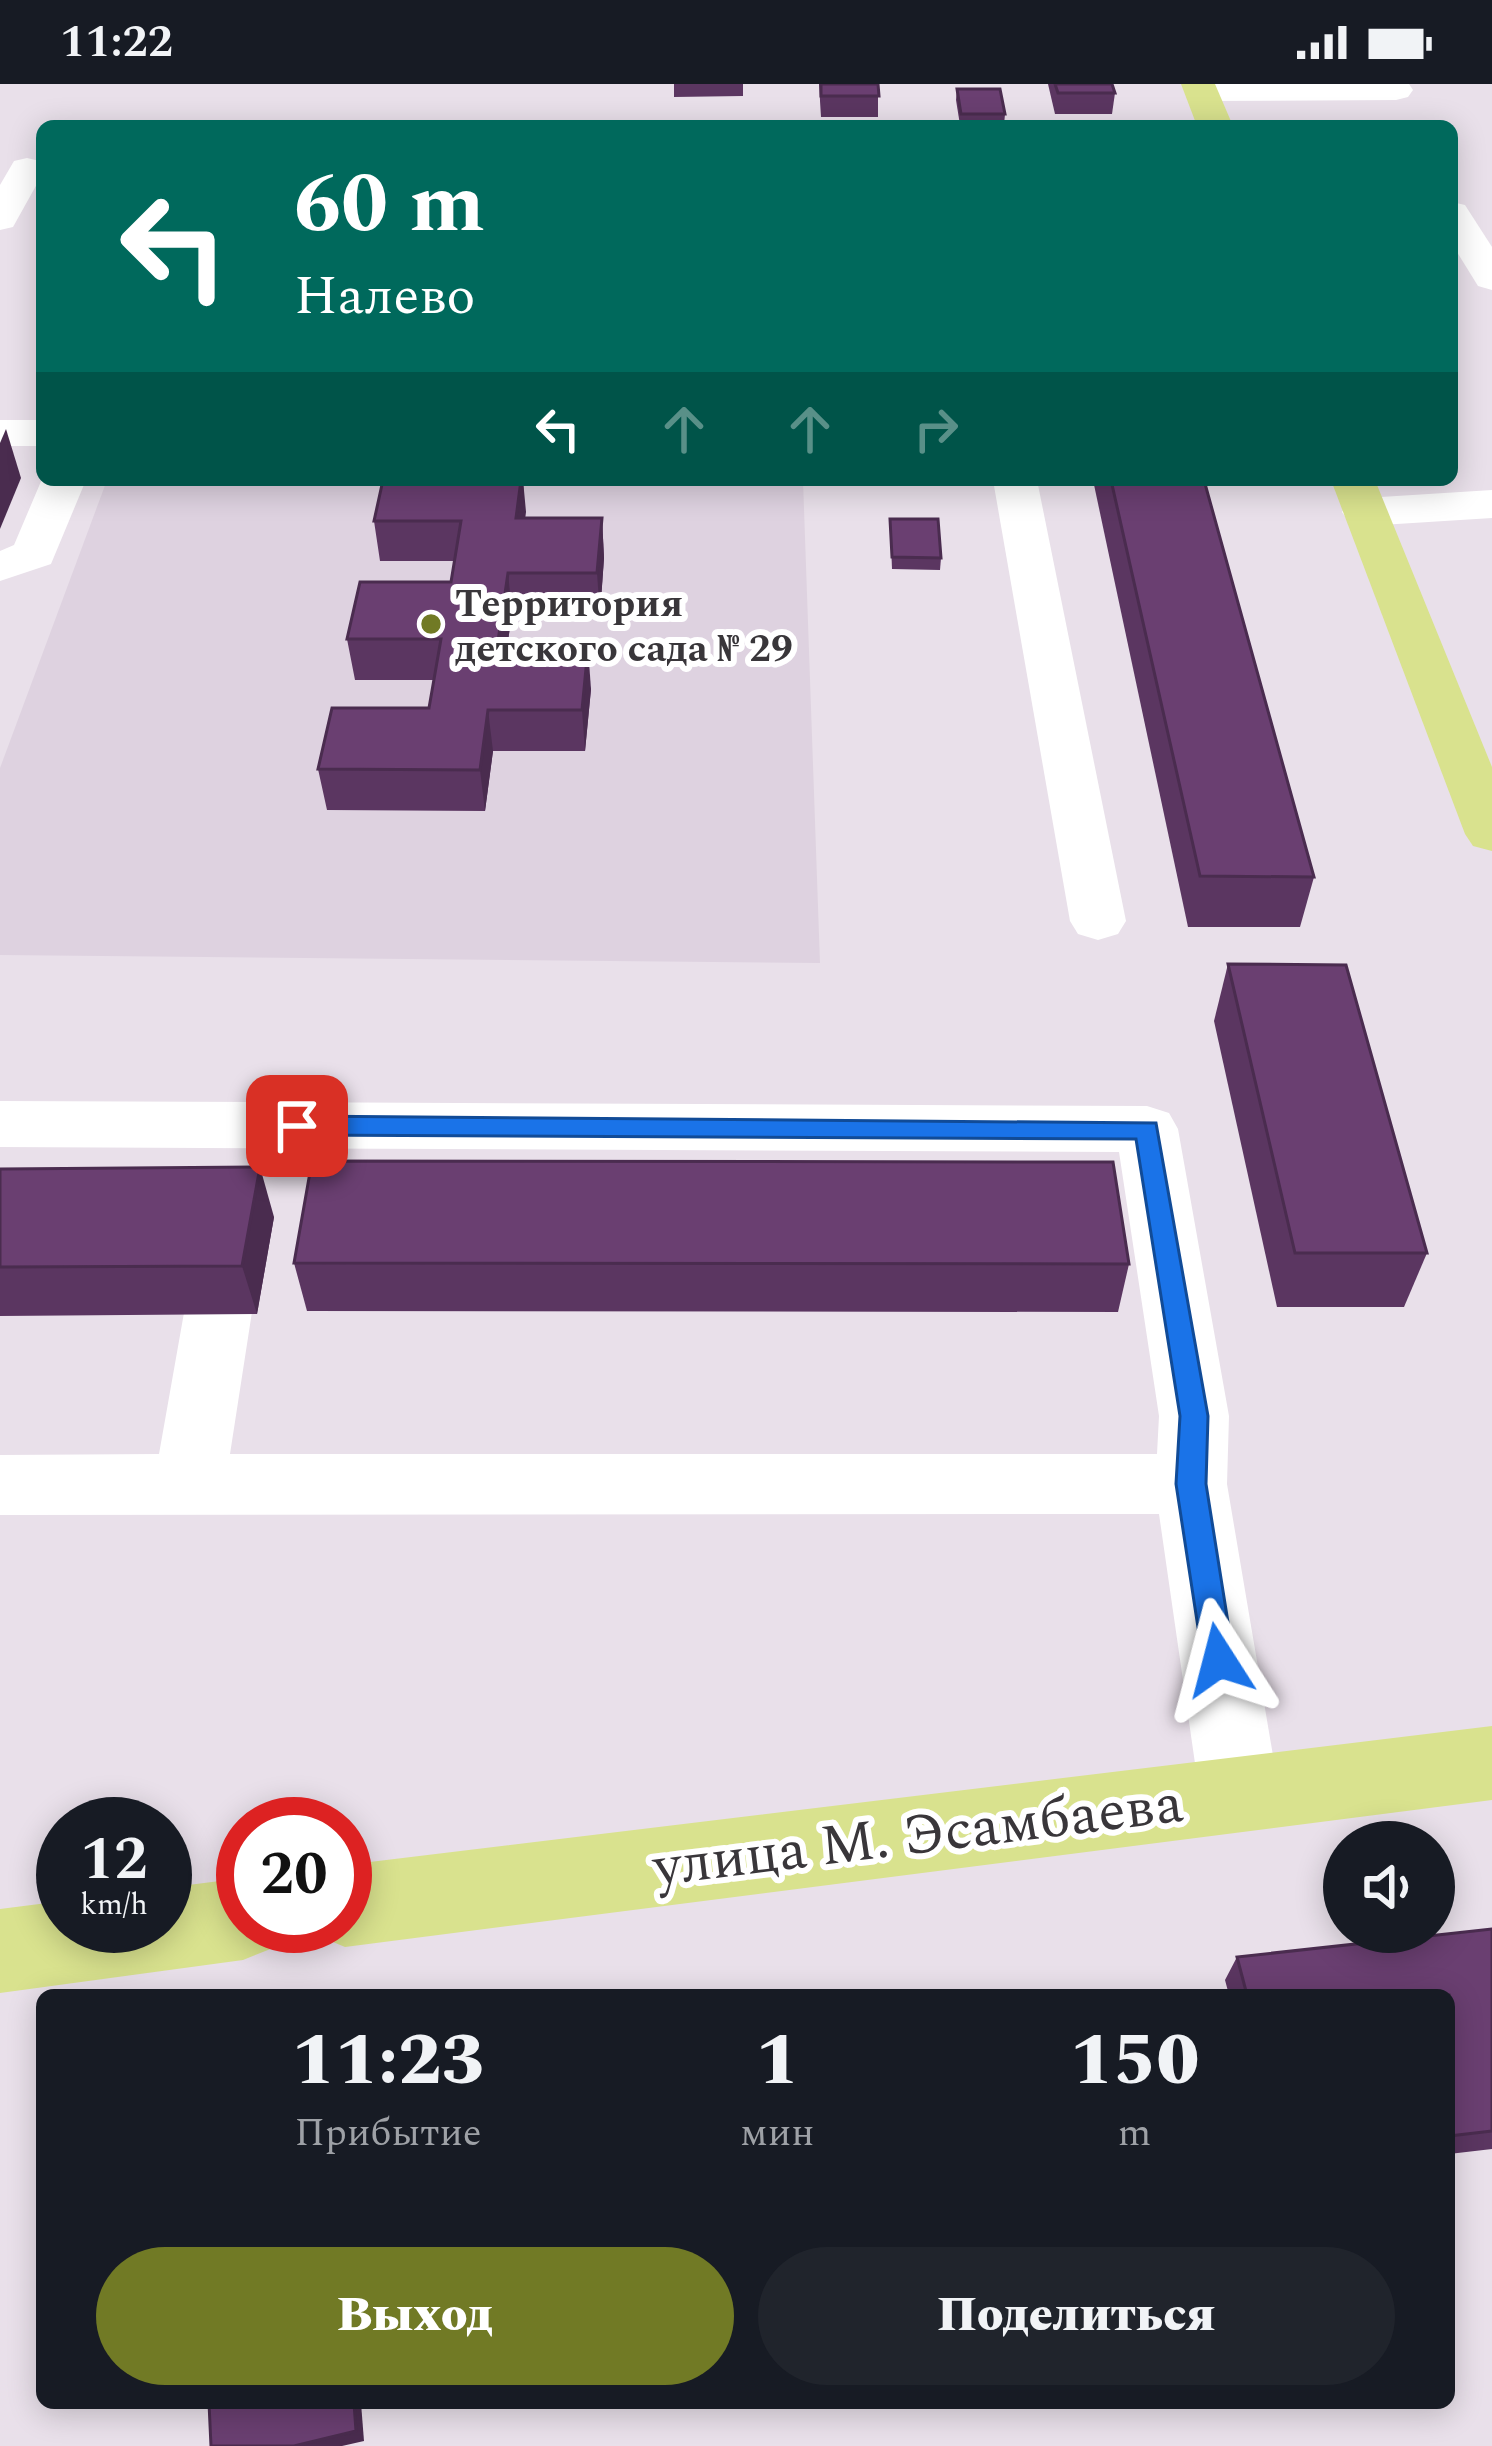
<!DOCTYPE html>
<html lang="ru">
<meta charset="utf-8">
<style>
:root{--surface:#171b24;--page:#20242c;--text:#f1f3f6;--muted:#9ea1a6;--accent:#717a25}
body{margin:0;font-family:Spectral,serif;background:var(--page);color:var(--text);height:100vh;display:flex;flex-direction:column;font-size:45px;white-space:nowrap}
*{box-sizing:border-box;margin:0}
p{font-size:39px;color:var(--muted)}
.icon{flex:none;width:66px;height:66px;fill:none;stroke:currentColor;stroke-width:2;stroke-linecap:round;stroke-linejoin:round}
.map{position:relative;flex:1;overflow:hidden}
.details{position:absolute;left:36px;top:1905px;width:1419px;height:420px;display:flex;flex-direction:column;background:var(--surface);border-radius:18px;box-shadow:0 6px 30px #0003}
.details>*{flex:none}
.guide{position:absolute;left:36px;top:36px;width:1422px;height:366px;border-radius:18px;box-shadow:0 6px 30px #0003;background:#00695c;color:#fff;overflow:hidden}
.tools{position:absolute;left:1323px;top:1737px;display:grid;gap:24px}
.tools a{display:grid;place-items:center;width:132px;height:132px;border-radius:50%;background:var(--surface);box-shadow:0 6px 30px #0003;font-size:60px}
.speed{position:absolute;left:36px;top:1713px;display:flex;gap:24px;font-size:60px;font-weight:700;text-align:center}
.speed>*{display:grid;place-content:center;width:156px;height:156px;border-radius:50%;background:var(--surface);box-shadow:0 6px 30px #0003;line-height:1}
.speed small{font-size:30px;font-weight:400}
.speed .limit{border:18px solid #d22;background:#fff;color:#111}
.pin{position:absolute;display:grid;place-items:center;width:102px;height:102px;color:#fff;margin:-51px;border-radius:24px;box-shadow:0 6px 18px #0006}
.me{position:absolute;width:132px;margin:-66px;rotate:351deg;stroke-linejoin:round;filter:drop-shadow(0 0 9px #0008)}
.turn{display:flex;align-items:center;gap:42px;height:252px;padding:0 60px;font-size:54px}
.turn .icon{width:156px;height:156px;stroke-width:2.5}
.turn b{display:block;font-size:84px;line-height:102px}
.lanes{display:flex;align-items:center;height:114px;padding:0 60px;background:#0003;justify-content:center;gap:60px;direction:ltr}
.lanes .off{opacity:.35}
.eta{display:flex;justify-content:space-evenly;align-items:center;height:204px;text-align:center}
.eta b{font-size:72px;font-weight:800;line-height:84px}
.primary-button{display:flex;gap:24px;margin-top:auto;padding:24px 60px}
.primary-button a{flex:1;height:138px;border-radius:72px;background:var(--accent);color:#fff;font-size:48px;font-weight:800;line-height:138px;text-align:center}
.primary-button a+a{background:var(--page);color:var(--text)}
.status{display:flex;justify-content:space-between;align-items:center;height:84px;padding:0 60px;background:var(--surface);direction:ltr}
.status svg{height:33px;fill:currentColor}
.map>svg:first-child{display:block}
.built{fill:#ded2e0}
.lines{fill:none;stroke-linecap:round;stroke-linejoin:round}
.minor{fill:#fff;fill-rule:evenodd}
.major{fill:#d9e28e;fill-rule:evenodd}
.wall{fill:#5b3661}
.shaded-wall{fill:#4a2c4f}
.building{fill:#6a3f71;stroke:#4a2c4f;stroke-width:3}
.route{fill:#1a73e8;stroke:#114b97;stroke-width:3}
.poi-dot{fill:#717a25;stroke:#fff;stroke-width:4.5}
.labels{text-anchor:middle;stroke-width:12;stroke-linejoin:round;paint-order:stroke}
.far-poi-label{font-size:39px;font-weight:bold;fill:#39363a;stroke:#fff;text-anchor:start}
.near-street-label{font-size:57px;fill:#39363a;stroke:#fff}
</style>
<div class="status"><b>11:22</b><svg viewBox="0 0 49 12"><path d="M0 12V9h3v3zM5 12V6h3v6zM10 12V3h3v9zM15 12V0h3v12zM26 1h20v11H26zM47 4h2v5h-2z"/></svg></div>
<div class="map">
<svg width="1492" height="2362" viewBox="0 0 1492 2362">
<rect width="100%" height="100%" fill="#e9e0ea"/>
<path class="built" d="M107,396h696l17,483 -820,-8v-187z"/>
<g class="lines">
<g class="minor">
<path d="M1189,0h220l4,6 -5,7 -12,3 -195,1 -12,-3 -5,-7z"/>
<path d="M27,74l13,3 2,14 -29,52 -13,3v-45l14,-24z"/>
<path d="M1452,118l13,3 27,42v43l-14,-4 -26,-42z"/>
<rect x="0" y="336" width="42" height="26"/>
<path d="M42,395l44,1 -35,84 -51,17v-30l14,-6z"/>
<path d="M993,396h44l89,441 -8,13 -20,6 -20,-6 -8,-13z"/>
<path d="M1492,406v28l-127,8 -16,-4 -7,-10 7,-10 16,-4z"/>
<path d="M0,1017l1147,5 22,7 9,16 51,287 -2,68 52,307 -12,27 -28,11 -28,-11 -12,-27 -40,-277 -1159,1v-60l159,-1 40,-226 10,-18 23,-7 23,7 10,18 -35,226h927l2,-38 -40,-264 -1119,-5z"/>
</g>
<g class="major">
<path d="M1181,0h34l18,42h-36z"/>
<path d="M1331,396h44l117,287v84l-19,-5 -8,-12z"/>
<path d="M1492,1642v74l-1147,147 -29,-12 -4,-9h33v-61z"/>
<path d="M243,1794v48h39l-9,22 -30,12 -243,33v-84l63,-8v25h102v-38z"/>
</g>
</g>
<g class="wall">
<path d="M674,0h69v12l-69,1z"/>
<path d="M819,0h59v33h-57z"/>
<path d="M1048,0h64l3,9 -3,21h-57z"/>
<path d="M957,5l48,25 -1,11h-44l-4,-25z"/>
<path d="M383,396h140l2,38h77l2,40 -4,56 -88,-1 -5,35 84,41 -6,62h-92l-8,60 -158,-1 -9,-41 111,-61 5,-28h-79l-8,-41 104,-57 3,-21h-74l-6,-40z"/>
<path d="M1093,396h111l110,397 -14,50h-112z"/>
<path d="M890,435l51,39 -1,12 -48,-1z"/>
<path d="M1228,880l199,289 -23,54h-127l-63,-286z"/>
<path d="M0,1085l274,48 -17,97 -257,2z"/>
<path d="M294,1179l835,1 -11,48 -811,-1z"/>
<path d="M1492,1845v220l-43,5v-159h-220l-4,-15 12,-23z"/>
</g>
<g class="shaded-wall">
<path d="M6,345l15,49 -21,51v-86z"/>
<path d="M521,396h2l3,32 -6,46 -4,-40z"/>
<path d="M602,434l2,40 -4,56 -3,-41z"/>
<path d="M508,489l4,40 -11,76 -4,-41z"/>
<path d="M588,564l3,41 -6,62 -3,-41z"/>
<path d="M488,626l5,41 -8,60 -5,-41z"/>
<path d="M260,1083l14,50 -17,97 -15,-48z"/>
<path d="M354,2319h7l3,38 -22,5h-48z"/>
</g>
<g class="building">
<path d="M821,0h57l1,12h-58z"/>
<path d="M1055,0h57l3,9h-57z"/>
<path d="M957,5h43l5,25h-44z"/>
<path d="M1026,38h75l1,4h-75z"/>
<path d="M464,40h73v2h-74z"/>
<rect x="738" y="41" width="77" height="1"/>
<path d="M383,396h138l-5,38h86l-5,55h-89l-11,75h91l-6,62h-94l-8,60 -162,-1 14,-61h97l12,-69h-94l13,-57h91l10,-61h-87z"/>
<path d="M1111,396h93l110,397 -114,-1z"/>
<path d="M890,435h48l3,39 -49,-1z"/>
<path d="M1228,880l118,1 81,288h-132z"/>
<path d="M312,1077l801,1 16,102 -835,-1z"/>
<path d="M260,1083l-18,99 -242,1v-98z"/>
<path d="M1492,1845v202l-43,5v-141h-202l-10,-38z"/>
<path d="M209,2319h145l2,28 -62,15h-83z"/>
</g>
<path class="route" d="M297,1032l859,7 52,293 -2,68 28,176 -4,10 -11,4 -12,-4 -4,-10 -27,-176 4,-68 -44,-277 -839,-4 -13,-9z"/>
<circle class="poi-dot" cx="431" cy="540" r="12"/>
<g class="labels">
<g class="far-poi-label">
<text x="455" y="532">Территория<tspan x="455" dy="45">детского сада № 29</tspan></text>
</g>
<g class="near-street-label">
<text transform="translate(918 1749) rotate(-7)" y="20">улица М. Эсамбаева</text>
</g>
</g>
</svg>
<div class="tools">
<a><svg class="icon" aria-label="sound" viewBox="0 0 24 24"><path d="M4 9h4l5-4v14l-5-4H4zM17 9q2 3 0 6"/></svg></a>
</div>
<div class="speed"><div>12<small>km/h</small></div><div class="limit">20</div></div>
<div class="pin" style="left:297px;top:1042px;background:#d93025"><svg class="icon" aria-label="arrive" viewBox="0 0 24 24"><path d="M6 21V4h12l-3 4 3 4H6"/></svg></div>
<svg class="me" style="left:1219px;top:1576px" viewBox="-20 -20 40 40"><path d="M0-17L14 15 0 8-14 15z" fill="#1a73e8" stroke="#fff" stroke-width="4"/></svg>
<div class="guide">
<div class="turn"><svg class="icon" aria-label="left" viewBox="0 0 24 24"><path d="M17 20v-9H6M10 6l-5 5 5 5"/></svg><div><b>60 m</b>Налево</div></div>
<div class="lanes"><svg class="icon" aria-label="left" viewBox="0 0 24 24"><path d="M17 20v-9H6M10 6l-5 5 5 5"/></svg><svg class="icon off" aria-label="ahead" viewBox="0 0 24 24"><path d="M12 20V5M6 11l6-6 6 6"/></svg><svg class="icon off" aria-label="ahead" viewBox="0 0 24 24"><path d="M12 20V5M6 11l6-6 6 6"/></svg><svg class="icon off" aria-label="right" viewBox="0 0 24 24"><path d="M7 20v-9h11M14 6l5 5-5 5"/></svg></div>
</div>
<section class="details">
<div class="eta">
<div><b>11:23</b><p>Прибытие</p></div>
<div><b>1</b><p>мин</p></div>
<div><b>150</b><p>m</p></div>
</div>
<div class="primary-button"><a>Выход</a><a>Поделиться</a></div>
</section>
</div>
